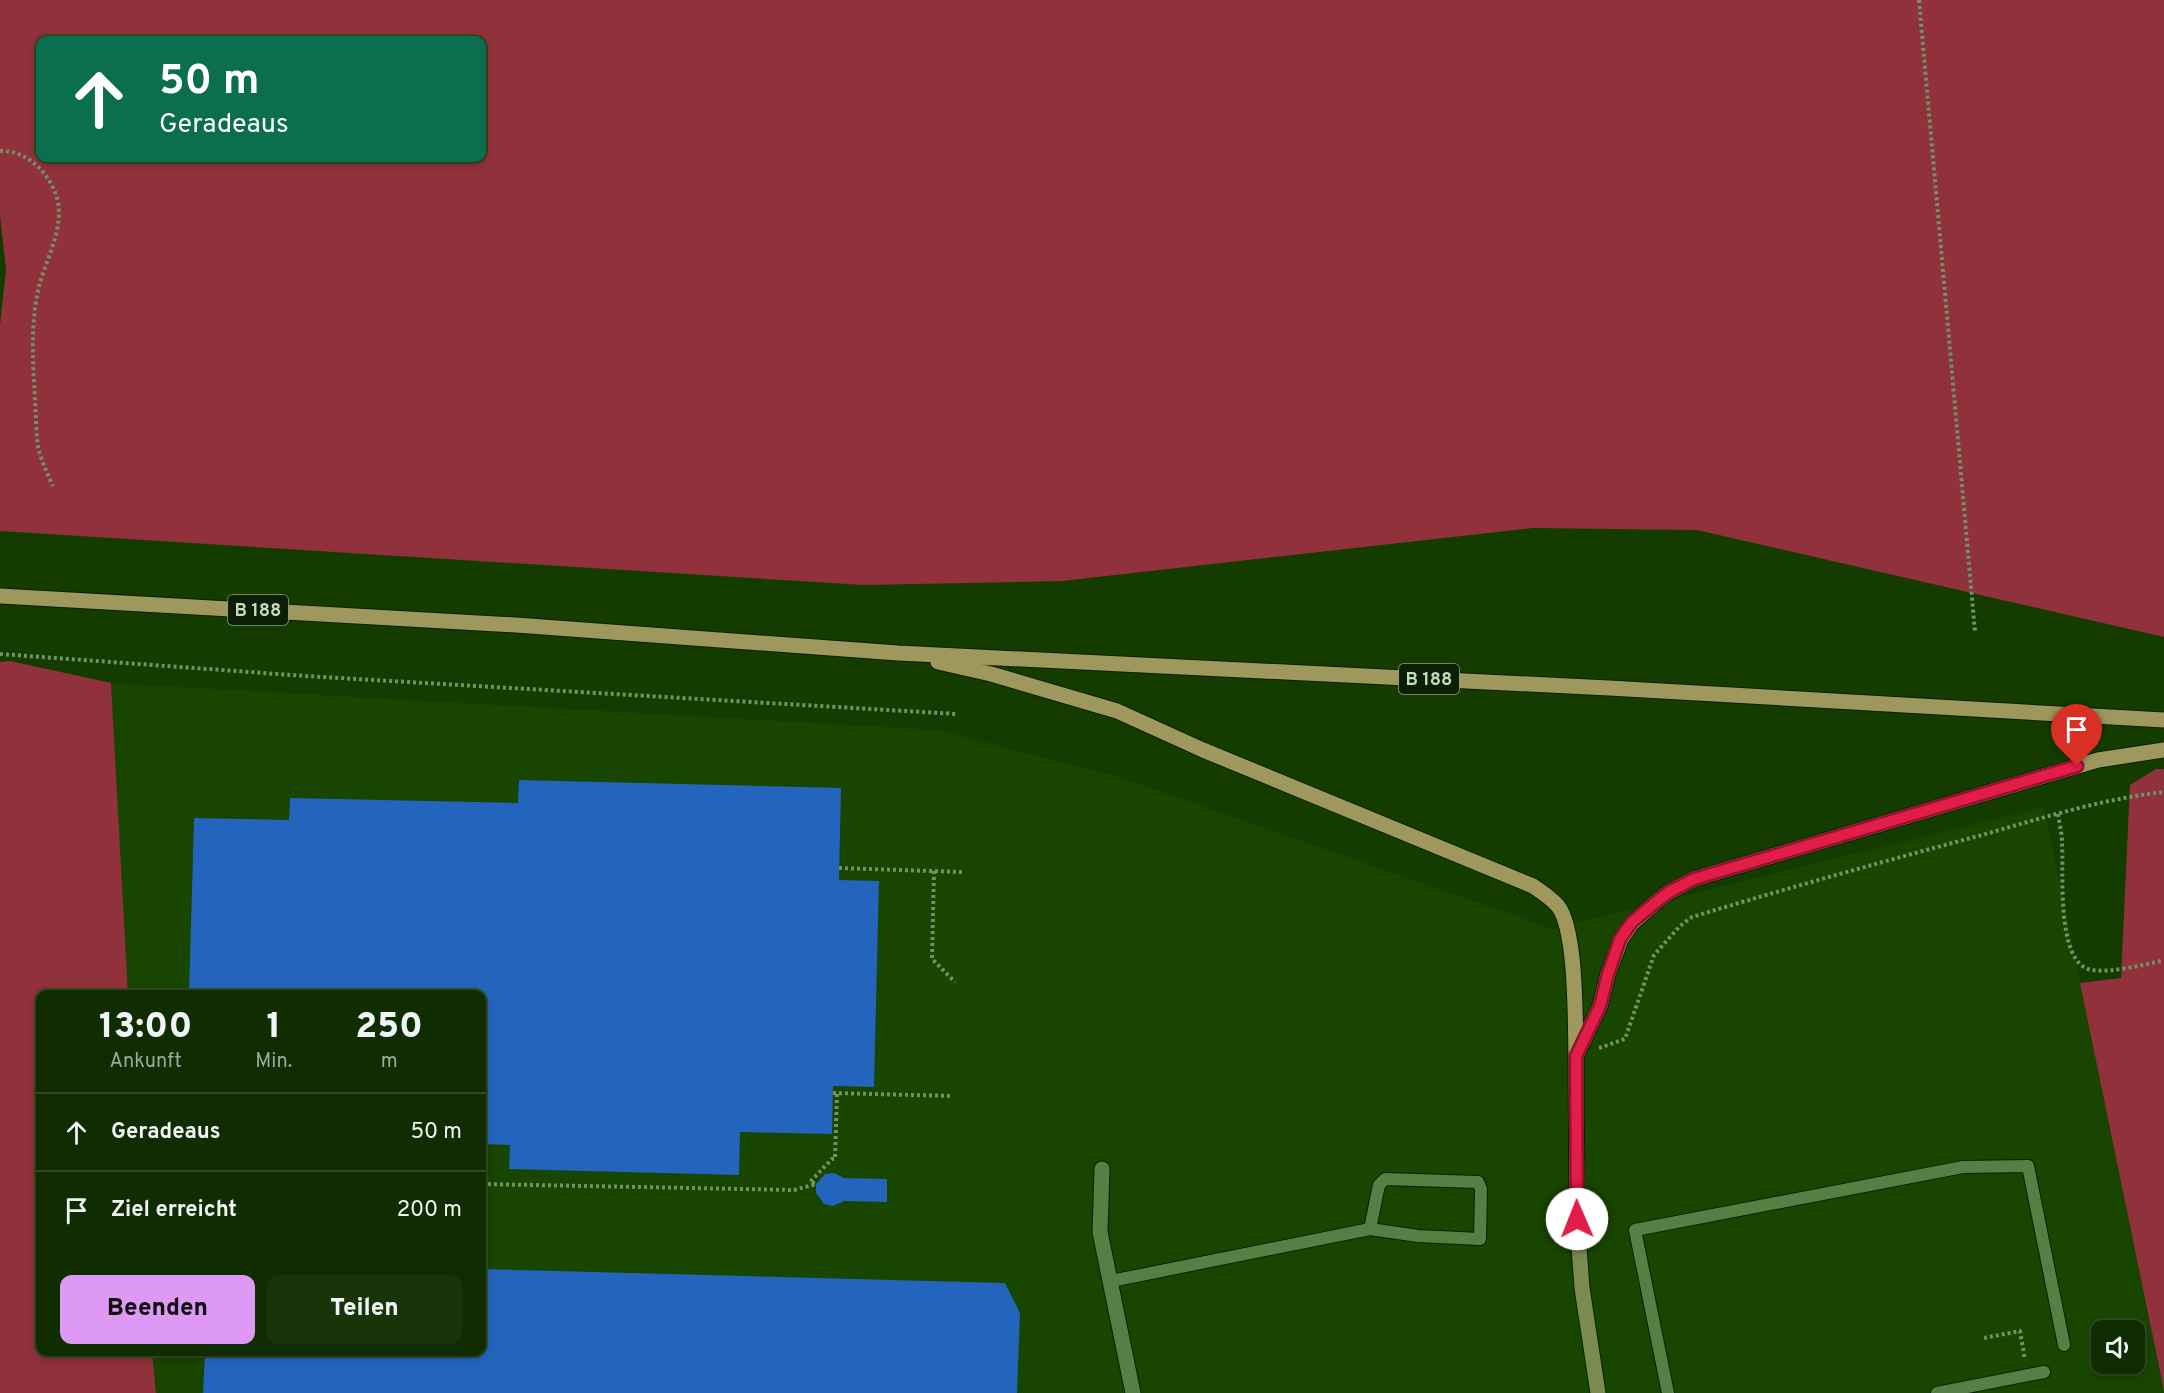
<!DOCTYPE html>
<html lang="de">
<style>
:root{--surface:#0f2d00;--page:#18350a;--text:#f1f3f6;--muted:#9ba899;--line:#2f4922;--accent:#dd99f3}
body{margin:0;font-family:Overpass,sans-serif;background:var(--page);color:var(--text);height:100vh;display:flex;flex-direction:column;font-size:22px;white-space:nowrap}
*{box-sizing:border-box;margin:0}
p{font-size:20px;color:var(--muted)}
.icon{flex:none;width:33px;height:33px;fill:none;stroke:currentColor;stroke-width:2;stroke-linecap:round;stroke-linejoin:round}
.map{position:relative;flex:1;overflow:hidden}
.sheet{position:absolute;left:36px;top:990px;width:450px;height:366px;display:flex;flex-direction:column;background:var(--surface);border-radius:12px;box-shadow:0 3px 9px #0003,0 0 0 2px var(--line)}
.sheet>*{flex:none}
.guide{position:absolute;left:36px;top:36px;width:450px;height:126px;border-radius:12px;box-shadow:0 3px 9px #0003,0 0 0 2px var(--line);background:#0b6e4f;color:#fff;overflow:hidden}
.controls{position:absolute;left:2091px;top:1320px;display:grid;gap:12px}
.controls a{display:grid;place-items:center;width:54px;height:54px;border-radius:12px;background:var(--surface);box-shadow:0 3px 9px #0003,0 0 0 2px var(--line);font-size:30px}
.pin{position:absolute;display:grid;place-items:center;width:51px;height:51px;color:#fff;margin:-62px -26px;border-radius:50% 50% 50% 0;rotate:-45deg;box-shadow:0 0 6px #0007}
.pin .icon{rotate:45deg}
.me{position:absolute;width:66px;margin:-33px;rotate:359deg;stroke-linejoin:round;filter:drop-shadow(0 0 4px #0008)}
.turn{display:flex;align-items:center;gap:21px;height:126px;padding:0 24px;font-size:27px}
.turn .icon{width:78px;height:78px;stroke-width:2.5}
.turn b{display:block;font-size:42px;line-height:51px}
.eta{display:flex;justify-content:space-evenly;align-items:center;height:102px;text-align:center}
.eta b{font-size:36px;font-weight:800;line-height:42px}
.button{display:flex;gap:12px;margin-top:auto;padding:12px 24px}
.button a{flex:1;height:69px;border-radius:12px;background:var(--accent);color:#111;font-size:24px;font-weight:800;line-height:69px;text-align:center}
.button a+a{background:var(--page);color:var(--text)}
ul{padding:0;list-style:none}
li{display:flex;align-items:center;gap:18px;height:78px;padding:0 24px;border-top:2px solid var(--line)}
li div{flex:1}
li b{display:block;font-size:22px}
li em{font-style:normal}
.map>svg:first-child{display:block}
.built{fill:#184500;fill-rule:evenodd}
.green{fill:#90313b;fill-rule:evenodd}
.building{fill:#2364bd}
.lines{fill:none;stroke-linecap:round;stroke-linejoin:round}
.lane-casing{stroke:#0a1f03;stroke-width:14}
.street-casing{stroke:#0a1f03;stroke-width:17}
.secondary-casing{stroke:#0a1f03;stroke-width:17}
.primary-casing{stroke:#0a1f03;stroke-width:17}
.path{stroke:#729164;stroke-width:4;stroke-dasharray:3 3;stroke-linecap:butt}
.lane{stroke:#547f45;stroke-width:12}
.street{stroke:#547f45;stroke-width:15}
.secondary{stroke:#798b50;stroke-width:15}
.primary{stroke:#9e985c;stroke-width:15}
.route-casing{stroke:#92132f;stroke-width:15}
.route{stroke:#e11d48;stroke-width:10}
.labels{text-anchor:middle;stroke-width:4.5;stroke-linejoin:round;paint-order:stroke}
.shield{fill:#0d1e07;stroke:#8da286;stroke-width:1.5}
.shield-label{font-size:18px;font-weight:bold;fill:#c4dbbc}
</style>
<div class="map">
<svg width="2164" height="1393" viewBox="0 0 2164 1393">
<rect width="100%" height="100%" fill="#143c00"/>
<path class="built" d="M111,683l827,47 184,48 431,151 491,-122 120,586h-2008l-4,-41h330v-358h-354zM2102,1330h32v34h-32z"/>
<g class="green">
<path d="M0,0h2164v637l-467,-107 -164,-2 -471,53 -198,4 -864,-54v-206l6,-56 -6,-54zM482,40v118h-442v-118z"/>
<path d="M10,661l101,22 17,311h-88v358h112l4,41h-156v-731z"/>
<path d="M2156,769h8v622l-84,-408 41,-5 9,-193z"/>
</g>
<g class="building">
<path d="M519,780l322,8 -2,92 40,1 -5,206 -41,-1 -1,48 -92,-2 -1,43 -230,-6 1,-24 -28,-1v-150h-293l5,-176 95,2 1,-22 228,5z"/>
<path d="M834,1173l10,5 43,1v23l-43,-1 -11,5 -9,-2 -8,-11v-9l9,-10z"/>
<path d="M482,1269l523,14 15,30 -3,80h-814l2,-41h277z"/>
</g>
<g class="lines">
<defs>
<g id="lane">
<path d="M1111,1281l259,-52 48,7 62,3 1,-50 -3,-7 -93,-3 -6,6 -9,44"/>
<path d="M1668,1393l-33,-163 328,-63 65,-1 36,179"/>
<path d="M1937,1393l107,-21"/>
</g>
<path id="street" d="M1102,1169l-2,63 33,161"/>
<path id="secondary" d="M1576,1056l1,163 5,69 16,105"/>
<g id="primary">
<path d="M0,596l516,29 382,28 711,35 555,32"/>
<path d="M938,662l53,12 126,37 86,39 330,136c9,6 18,12 25,20 19,25 17,118 18,150"/>
<path d="M1577,1054l23,-48 8,-32 13,-35 11,-16 24,-21 13,-10 25,-13 404,-119 66,-10"/>
</g>
</defs>
<use href="#lane" class="lane-casing"/>
<use href="#street" class="street-casing"/>
<use href="#secondary" class="secondary-casing"/>
<use href="#primary" class="primary-casing"/>
<g class="path">
<path d="M1919,0l56,632"/>
<path d="M0,151c28,-1 52,24 58,51 5,28 -12,58 -19,84 -9,39 -6,76 -4,115 1,15 1,31 3,46 3,13 9,26 15,39"/>
<path d="M0,654l305,22 652,38"/>
<path d="M2058,814c1,9 4,18 4,28 2,27 -7,123 30,128 19,3 51,-5 69,-9"/>
<path d="M839,868l123,4"/>
<path d="M934,871l-2,88 23,23"/>
<path d="M1599,1048l26,-9 29,-84 26,-29 12,-9c96,-29 193,-56 290,-82 60,-17 120,-36 182,-43"/>
<path d="M833,1093l120,3"/>
<path d="M482,1184l312,6 22,-6 -6,-2 22,-23h3l2,-66"/>
<path d="M1984,1338l36,-7 5,29"/>
</g>
<use href="#lane" class="lane"/>
<use href="#street" class="street"/>
<use href="#secondary" class="secondary"/>
<use href="#primary" class="primary"/>
</g>
<g class="lines">
<defs>
<path id="route" d="M1577,1219l-1,-163 24,-50 8,-32 12,-35 12,-17 24,-20 13,-10 25,-13 383,-113"/>
</defs>
<use href="#route" class="route-casing"/>
<use href="#route" class="route"/>
</g>
<g class="labels">
<g class="shield">
<rect x="228" y="595" width="60" height="30" rx="4.5"/>
<rect x="1399" y="664" width="60" height="30" rx="4.5"/>
</g>
<g class="shield-label">
<text x="258" y="616">B 188</text>
<text x="1429" y="685">B 188</text>
</g>
</g>
</svg>
<div class="controls">
<a><svg class="icon" aria-label="sound" viewBox="0 0 24 24"><path d="M4 9h4l5-4v14l-5-4H4zM17 9q2 3 0 6"/></svg></a>
</div>
<div class="pin" style="left:2077px;top:766px;background:#d93025"><svg class="icon" aria-label="arrive" viewBox="0 0 24 24"><path d="M6 21V4h12l-3 4 3 4H6"/></svg></div>
<svg class="me" style="left:1577px;top:1219px" viewBox="-20 -20 40 40"><circle r="19" fill="#fff"/><path d="M0-13L10 11 0 6-10 11z" fill="#e11d48"/></svg>
<div class="guide">
<div class="turn"><svg class="icon" aria-label="ahead" viewBox="0 0 24 24"><path d="M12 20V5M6 11l6-6 6 6"/></svg><div><b>50 m</b>Geradeaus</div></div>
</div>
<section class="sheet">
<div class="eta">
<div><b>13:00</b><p>Ankunft</p></div>
<div><b>1</b><p>Min.</p></div>
<div><b>250</b><p>m</p></div>
</div>
<ul>
<li><svg class="icon" aria-label="ahead" viewBox="0 0 24 24"><path d="M12 20V5M6 11l6-6 6 6"/></svg><div><b>Geradeaus</b></div><em>50 m</em></li>
<li><svg class="icon" aria-label="arrive" viewBox="0 0 24 24"><path d="M6 21V4h12l-3 4 3 4H6"/></svg><div><b>Ziel erreicht</b></div><em>200 m</em></li>
</ul>
<div class="button"><a>Beenden</a><a>Teilen</a></div>
</section>
</div>
